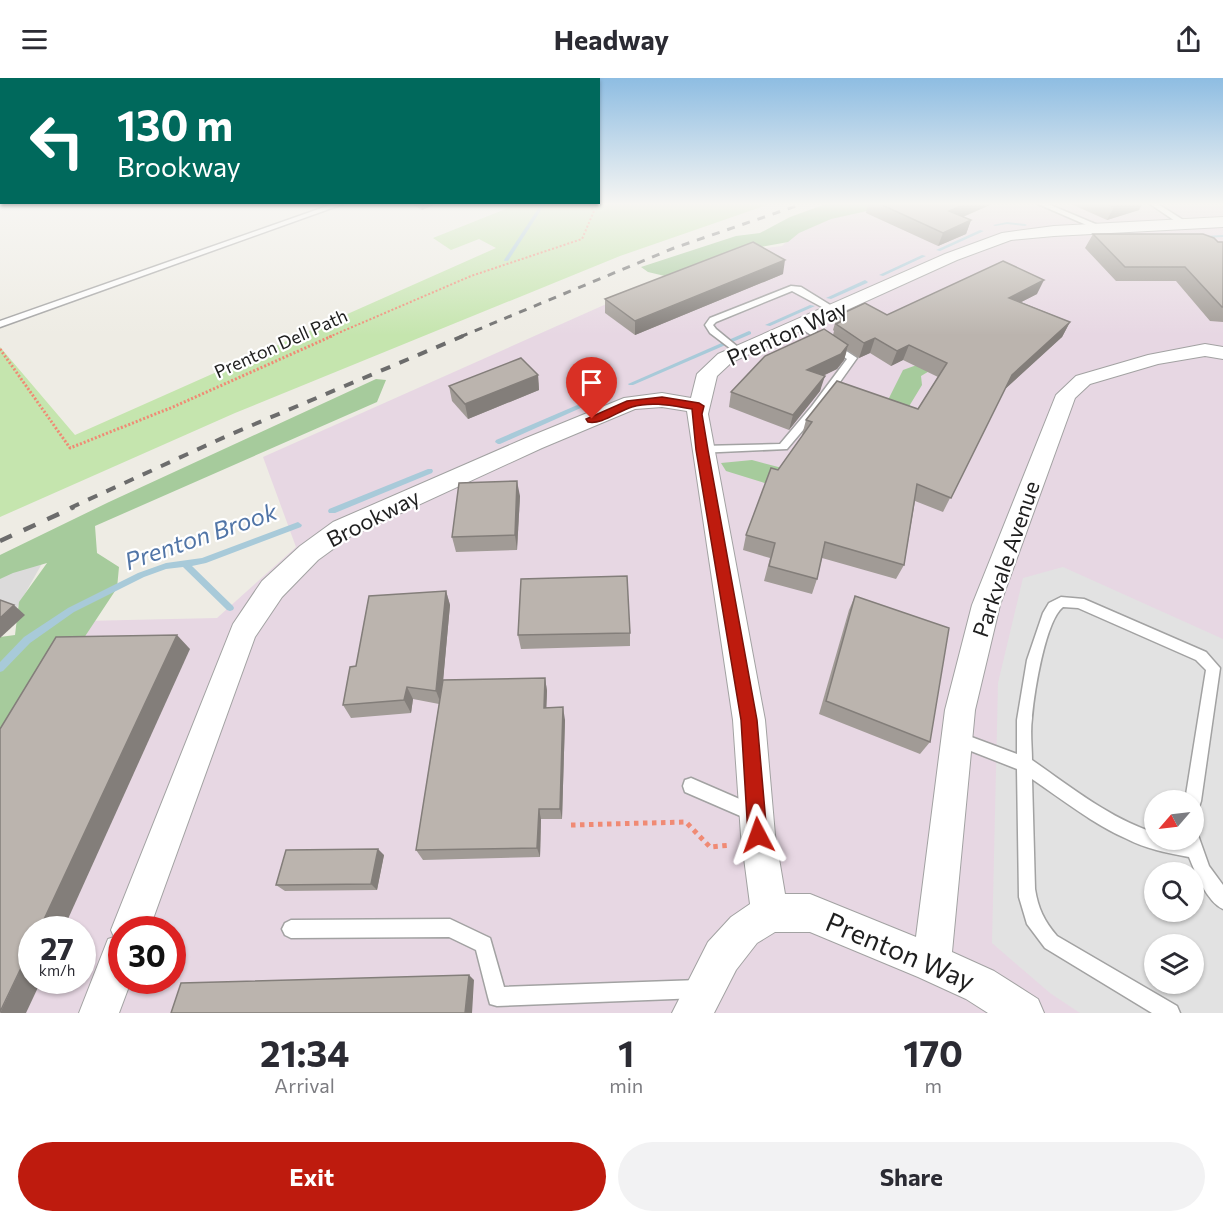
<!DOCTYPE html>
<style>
:root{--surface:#fff;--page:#f2f2f3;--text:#2b2b33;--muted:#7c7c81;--accent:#be1b0e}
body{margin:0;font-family:Commissioner,sans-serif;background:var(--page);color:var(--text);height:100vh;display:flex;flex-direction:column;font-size:22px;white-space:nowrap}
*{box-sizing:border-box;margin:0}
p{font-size:20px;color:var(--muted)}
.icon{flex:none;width:33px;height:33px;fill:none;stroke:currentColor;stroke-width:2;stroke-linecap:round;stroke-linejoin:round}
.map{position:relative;height:935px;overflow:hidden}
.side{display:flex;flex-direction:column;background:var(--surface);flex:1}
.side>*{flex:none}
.banner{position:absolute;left:0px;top:0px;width:600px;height:126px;box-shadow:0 2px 4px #0004;background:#00695c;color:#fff;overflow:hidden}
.needle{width:39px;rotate:242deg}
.fabs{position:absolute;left:1144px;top:712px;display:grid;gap:12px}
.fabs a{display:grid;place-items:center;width:60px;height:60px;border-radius:50%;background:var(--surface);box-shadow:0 2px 4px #0004;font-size:30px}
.speed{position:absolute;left:18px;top:838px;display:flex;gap:12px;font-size:30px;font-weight:700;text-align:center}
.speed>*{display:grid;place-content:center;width:78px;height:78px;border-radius:50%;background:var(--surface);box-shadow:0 2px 4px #0004;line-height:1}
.speed small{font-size:15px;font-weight:400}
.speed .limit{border:9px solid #d22;background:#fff;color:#111}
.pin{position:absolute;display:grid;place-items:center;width:51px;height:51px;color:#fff;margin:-62px -26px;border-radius:50% 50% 50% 0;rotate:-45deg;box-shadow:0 0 6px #0007}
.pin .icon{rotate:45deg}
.me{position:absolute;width:66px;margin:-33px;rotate:356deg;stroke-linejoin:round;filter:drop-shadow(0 0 4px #0008)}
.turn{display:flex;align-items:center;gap:21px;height:126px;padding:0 18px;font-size:27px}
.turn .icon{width:78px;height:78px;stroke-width:2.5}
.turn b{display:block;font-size:42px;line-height:51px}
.eta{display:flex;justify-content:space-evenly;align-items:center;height:102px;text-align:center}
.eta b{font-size:36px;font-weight:700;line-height:42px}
.cta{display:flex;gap:12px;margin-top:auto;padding:12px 18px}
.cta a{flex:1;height:69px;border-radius:36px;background:var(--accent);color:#fff;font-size:24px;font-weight:700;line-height:69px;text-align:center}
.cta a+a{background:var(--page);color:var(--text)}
header{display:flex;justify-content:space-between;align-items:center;height:78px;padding:0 18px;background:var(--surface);font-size:27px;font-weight:700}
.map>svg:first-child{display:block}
.residential{fill:#dcdbdb}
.industrial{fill:#e7d7e3;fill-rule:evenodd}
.grass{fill:#c5e5ae}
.forest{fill:#a6cb9c}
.parking{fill:#e2e2e2;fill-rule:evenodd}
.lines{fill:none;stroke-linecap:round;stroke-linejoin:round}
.stream{fill:#a8cad9;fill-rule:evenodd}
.service-casing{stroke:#a2a2a2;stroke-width:3}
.minor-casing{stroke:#a2a2a2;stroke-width:2}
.path-far2{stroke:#f08a74;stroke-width:2;stroke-dasharray:2 2;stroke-linecap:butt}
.path-far1{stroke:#f08a74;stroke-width:3;stroke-dasharray:2 2;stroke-linecap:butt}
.path{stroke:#f08a74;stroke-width:5;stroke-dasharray:4.5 4.5;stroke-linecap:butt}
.service{fill:#fff;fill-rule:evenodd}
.minor{fill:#fff;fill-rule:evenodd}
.rail-far2{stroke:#6c6c6c;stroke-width:3;stroke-dasharray:8 8;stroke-linecap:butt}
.rail-far1{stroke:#6c6c6c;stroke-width:4;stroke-dasharray:10 10;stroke-linecap:butt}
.rail{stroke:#6c6c6c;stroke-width:4.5;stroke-dasharray:13 13;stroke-linecap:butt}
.wall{fill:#a19b96}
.shaded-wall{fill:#837e7a}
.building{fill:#bbb4ae;stroke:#837e7a;stroke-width:1.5}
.route{fill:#be1b0e;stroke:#7c1209;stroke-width:1.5}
.labels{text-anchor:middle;stroke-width:4.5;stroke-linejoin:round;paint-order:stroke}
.far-street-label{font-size:18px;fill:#1e1e1e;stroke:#fff}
.street-label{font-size:22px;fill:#1e1e1e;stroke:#fff}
.water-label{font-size:24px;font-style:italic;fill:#5175a7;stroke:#fff}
.near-street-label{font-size:27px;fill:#1e1e1e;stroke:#fff}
</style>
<header><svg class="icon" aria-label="menu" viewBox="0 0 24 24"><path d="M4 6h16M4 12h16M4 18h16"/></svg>Headway<svg class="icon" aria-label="share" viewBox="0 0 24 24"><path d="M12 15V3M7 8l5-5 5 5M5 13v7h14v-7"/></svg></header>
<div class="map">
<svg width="1223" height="935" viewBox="0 0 1223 935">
<rect width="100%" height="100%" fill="#eeece4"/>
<path class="residential" d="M49,473l-49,87v-65z"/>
<path class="industrial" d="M878,126h345v809h-1223v-258l83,-134 134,-3 79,-71 -33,-90 386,-172 110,-36 23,-3 29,-28zM1155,723h39v39h-39zM1155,795h39v39h-39zM32,852h50v51h-50zM122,852h50v51h-50zM1155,867h39v39h-39z"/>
<path class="grass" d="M518,126h252l-150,52 -385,157 -235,104v-170l75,88 421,-187 -17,-9 -28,11 -18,-12z"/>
<g class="forest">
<path d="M826,126h57l-16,7 -36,8 -32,14 -11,9 -39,7 -80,28 -21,-5 -7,-5 95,-31 24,-3 30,-16z"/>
<path d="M946,283l-25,15 1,9 -51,84 -20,28 -28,-8 -55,-5 -42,-13 -5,-8 31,-3 76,20 12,-1 37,-57 26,-52 22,-8z"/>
<path d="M376,301l10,1 -9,22 -282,124 2,27 22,14 -2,21 -117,177v-128l15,-2 4,-33 28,-39 -34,10 -13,6v-24l109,-53z"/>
</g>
<path class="parking" d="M1063,489l160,72v374h-143l-30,-20 -58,-50 6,-260 25,-105zM1155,723h39v39h-39zM1155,795h39v39h-39zM1155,867h39v39h-39z"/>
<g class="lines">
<g class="stream">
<path d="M541,126h4l-37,57h-4v-1z"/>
<path d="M1007,144l18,2 2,1 -2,1 -18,-2 -12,2 -2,-1z"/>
<path d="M980,152l4,1 -44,20 -4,-1z"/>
<path d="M1223,157v2l-18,1 -2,-1 2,-1z"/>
<path d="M922,177l4,1 -43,20 -4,-1z"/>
<path d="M865,202l3,2 -1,1 -36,16 -5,-1z"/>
<path d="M810,227l5,1 -45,20 -5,-1z"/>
<path d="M749,253l2,1v2l-118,51h-4l-1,-1z"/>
<path d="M610,313l2,1v2l-112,50h-2l-3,-2 1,-2z"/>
<path d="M428,391h4l1,2 -1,2 -97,40h-6l-1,-2 1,-2z"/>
<path d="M298,444l4,3 -1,2 -95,36 -14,3 41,40 1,2 -1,2 -3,1 -3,-1 -44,-43 -17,2 -22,8 -70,35 -44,31 -27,28 -3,1v-10l24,-25 44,-29 70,-35 28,-10 36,-5z"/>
</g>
<defs>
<g id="service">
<path d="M333,126h10l-343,123v-6z"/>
<path d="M1038,126h10l57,24 -7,2z"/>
<path d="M1150,126h8l30,19 -7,2z"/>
<path d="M791,208l10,1 39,24 -7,2 -41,-22 -76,31 -3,3 3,4 28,23 -5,3 -29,-22 -5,-8 5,-7z"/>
<path d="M802,244l55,36 -37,52 -33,39 -89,4 -1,-3 1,-3 4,-1 78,-2 32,-38 35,-47 -48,-32v-4z"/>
<path d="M1061,519l23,2 122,53 14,16 -19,133 -2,6 -5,2v-8h-9l21,-131 -10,-10 -118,-52 -15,-1c-18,14 -29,87 -31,111 -2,14 0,28 0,42 39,27 77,58 123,73v7h39v-6l4,1 11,31 14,19v24c-16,-7 -28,-37 -34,-52 -21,-4 -43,-8 -62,-18 -34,-15 -64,-39 -95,-60l3,110c3,19 9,32 22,47l120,70 3,7h-28l-107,-65 -18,-24 -8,-27 -2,-128 -64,-25 -2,-5 2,-5 5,-2 59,22v-34l10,-60 16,-47 6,-10z"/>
<path d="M691,700l67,29 2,6 -2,6 -6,2 -67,-29 -2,-6 2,-6z"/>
<path d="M450,841l40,19 14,49 195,-7 7,2 2,7 -2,7 -7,2 -202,8 -7,-2 -2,-7 -12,-47 -27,-13 -158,1 -6,-3 -3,-6 3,-6 6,-3z"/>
</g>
<path id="minor" d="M1223,139v10l-169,9 -43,4 -54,20 -225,102 -15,14 -9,38 57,306 10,115 10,59h25l106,43 29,-227 27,-105 84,-210 20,-19 72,-21 57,-11 18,3v12l-18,-3 -47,8 -68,20 -15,14 -75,207 -25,105 -23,242 42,19 44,28 6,14h-56l-22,-14 -48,-22 -108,-45h-35l-18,11 -21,27 -22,43h-42l36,-71 23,-25 19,-13 -9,-69 -8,-115 -46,-309 -25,-4 -27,2 -93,39 -191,88 -33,24 -36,37 -27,40 -106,293h-27v51h9l-12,32h-40l29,-74 6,-2 -3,-7 122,-306 29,-43 38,-35 33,-24 193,-84 98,-40 38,-5 29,5 6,-24 21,-20 227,-100 57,-21 52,-7z"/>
</defs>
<use href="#service" class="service-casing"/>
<use href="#minor" class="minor-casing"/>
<path class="path-far2" d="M329,259l142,-61 111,-37 12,-28 -5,-7"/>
<path class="path-far1" d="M0,271l70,99 103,-41 159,-71"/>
<path class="path" d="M571,747l115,-3 24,25 21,-2"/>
<use href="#service" class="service"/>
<use href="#minor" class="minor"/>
<path class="rail-far2" d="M460,259l214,-89 128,-44"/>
<path class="rail-far1" d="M70,430l159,-73 234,-99"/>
<path class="rail" d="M0,463l74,-34"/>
</g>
<g class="wall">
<path d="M412,126h24l-14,6z"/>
<path d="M868,126h124l-29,13 8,3 -5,14 -28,12 -72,-33z"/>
<path d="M1071,126h71l-3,6 -32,10z"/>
<path d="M1093,156l130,8v80l-13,-1 -34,-40h-60l-31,-33z"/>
<path d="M783,196l-148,61 -30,-22v-14z"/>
<path d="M1037,216l-16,8 49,20 -8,15 -57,52 -62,123 -28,-11 -11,64 -8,14 -74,-21 -5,21 -5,15 -48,-13 6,-23 -27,-8 3,-15 32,-65 25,-35h-1l4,-15 112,-11 20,-32 -35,-17 -12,6 -21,-13 -11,5 -12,-8 -3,10 -7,9 -14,7 -3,15 -31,39 -60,-23 2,-15 102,-57 1,-4 -1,-1 4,-14 50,-1z"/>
<path d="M538,297l1,15 -71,29 -16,-18 -3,-15z"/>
<path d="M520,418l-3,54 -61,2 -4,-15z"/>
<path d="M446,513l4,14 -7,75 102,-2 2,13 -1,16 19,13 -3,99h-21l-1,38 -117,3 -7,-10 23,-146 -26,-5 -2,14 -60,5 -8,-13 13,-39z"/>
<path d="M855,518l75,146 -10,12 -101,-40 30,-104z"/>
<path d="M630,555v13l-109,3 -3,-14z"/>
<path d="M384,777l-7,35 -92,1 -9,-6z"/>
</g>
<g class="shaded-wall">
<path d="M421,126h15l-14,6z"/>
<path d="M965,126h27l-48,21 5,-14z"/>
<path d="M1122,126h20l-3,6 -32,10 7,-13z"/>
<path d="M971,142l-5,14 -28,12 5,-13z"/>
<path d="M785,182l-2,14 -148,61v-14z"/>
<path d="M1044,202l-7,14 -35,18 7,-14z"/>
<path d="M1070,244l-8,15 -58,53 8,-15z"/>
<path d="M875,260l-5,15 -11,5 5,-15z"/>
<path d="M848,267l-4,15 -7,9 -34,16 4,-15z"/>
<path d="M909,267l-6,15 -12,6 6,-15z"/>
<path d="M538,297l1,15 -71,29 -3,-15z"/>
<path d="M825,298l-5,15 -31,39 4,-15z"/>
<path d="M517,403l3,15 -3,54 -2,-15z"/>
<path d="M446,513l4,14 -9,99 -5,-13z"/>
<path d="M14,527l11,10 -25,23v-20z"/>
<path d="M177,557l13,14 -127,281h-24z"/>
<path d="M545,600l2,13 -1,29 -2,-12z"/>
<path d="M407,609l6,12 -2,14 -7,-13z"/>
<path d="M563,629l2,13 -3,99 -2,-10z"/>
<path d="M539,731l2,10 -1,38 -3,-9z"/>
<path d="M378,771l6,6 -7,35 -6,-6z"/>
<path d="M32,867v36h9l-15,32h-26z"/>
<path d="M469,897l5,5 -2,33h-7z"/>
</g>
<g class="building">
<path d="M880,126h85l-16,7 22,9 -28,13z"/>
<path d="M1108,126h14l-8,3z"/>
<path d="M1093,156h110l11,4 4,4h5v65h-1l-37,-40h-60z"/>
<path d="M753,164l32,18 -150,61 -30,-22z"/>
<path d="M1003,183l41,19 -35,18 61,24 -58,53 -61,123 -34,-14 -13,81 -79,-23 -8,37 -48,-13 6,-23 -29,-8 25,-67 7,2 34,-48 -6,-2 31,-39 81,28 29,-46 -38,-18 -12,6 -22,-13 -11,5 -28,-19 8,-4 -7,-4 28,-13 22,12z"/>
<path d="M824,251l24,16 -7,9 -34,16 18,6 -32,39 -62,-23 34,-36z"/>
<path d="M521,280l17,17 -73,29 -16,-18z"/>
<path d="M517,403l-2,54 -63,2 7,-54z"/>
<path d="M627,498l3,57 -112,2 3,-56z"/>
<path d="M446,513l-10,100 -29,-4 -3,13 -61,5 7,-38 6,-1 13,-70z"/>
<path d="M855,518l94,32 -19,114 -104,-41z"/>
<path d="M0,522l14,5 -14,13z"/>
<path d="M177,557l-138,295h-7v15l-32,67v-283l56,-92z"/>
<path d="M545,600l-1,30 19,-1 -3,102h-21l-2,39 -121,2 27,-170z"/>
<path d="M378,771l-7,35 -95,1 10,-35z"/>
<path d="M469,897l-4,38h-294l10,-30z"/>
</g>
<linearGradient id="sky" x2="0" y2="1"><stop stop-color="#8ebde2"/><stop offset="0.49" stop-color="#f7f6f3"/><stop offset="1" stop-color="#f7f6f3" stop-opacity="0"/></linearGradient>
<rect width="1223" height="257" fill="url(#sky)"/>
<path class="route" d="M662,319l37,6 5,3 -2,8 6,36 49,270 10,115 -3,7 -6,2 -7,-2 -3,-7 -7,-115 -45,-270 -4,-41c-19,-3 -40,-8 -60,-2 -14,4 -30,18 -44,15l-2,-3 41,-18z"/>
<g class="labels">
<g class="far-street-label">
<text transform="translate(281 266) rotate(-24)" y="6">Prenton Dell Path</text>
</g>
<g class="street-label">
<text transform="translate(787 255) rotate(-24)" y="8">Prenton Way</text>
<text transform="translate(373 440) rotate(-27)" y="8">Brookway</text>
<text transform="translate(1006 481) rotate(-71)" y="8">Parkvale Avenue</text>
</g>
<g class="water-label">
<text transform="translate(201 459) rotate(-19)" y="8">Prenton Brook</text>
</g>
<g class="near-street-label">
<text transform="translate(900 874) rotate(23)" y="9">Prenton Way</text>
</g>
</g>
</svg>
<div class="fabs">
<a><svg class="needle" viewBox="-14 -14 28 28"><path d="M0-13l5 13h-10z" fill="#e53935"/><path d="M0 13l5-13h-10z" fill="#7c7c81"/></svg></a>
<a><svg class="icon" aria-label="search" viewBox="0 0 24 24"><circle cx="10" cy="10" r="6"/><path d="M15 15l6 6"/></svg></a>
<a><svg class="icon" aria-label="layers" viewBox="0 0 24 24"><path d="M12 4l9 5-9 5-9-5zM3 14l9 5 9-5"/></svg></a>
</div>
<div class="speed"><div>27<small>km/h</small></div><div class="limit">30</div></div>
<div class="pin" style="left:592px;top:341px;background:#d93025"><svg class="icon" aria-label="arrive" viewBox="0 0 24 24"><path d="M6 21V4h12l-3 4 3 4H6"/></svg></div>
<svg class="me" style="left:758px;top:757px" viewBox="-20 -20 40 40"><path d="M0-17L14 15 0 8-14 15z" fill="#be1b0e" stroke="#fff" stroke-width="4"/></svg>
<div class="banner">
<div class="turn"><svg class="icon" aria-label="left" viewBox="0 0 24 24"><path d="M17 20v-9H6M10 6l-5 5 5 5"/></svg><div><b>130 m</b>Brookway</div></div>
</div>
</div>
<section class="side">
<div class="eta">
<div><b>21:34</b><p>Arrival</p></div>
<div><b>1</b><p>min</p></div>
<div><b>170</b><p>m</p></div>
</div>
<div class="cta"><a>Exit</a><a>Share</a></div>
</section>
